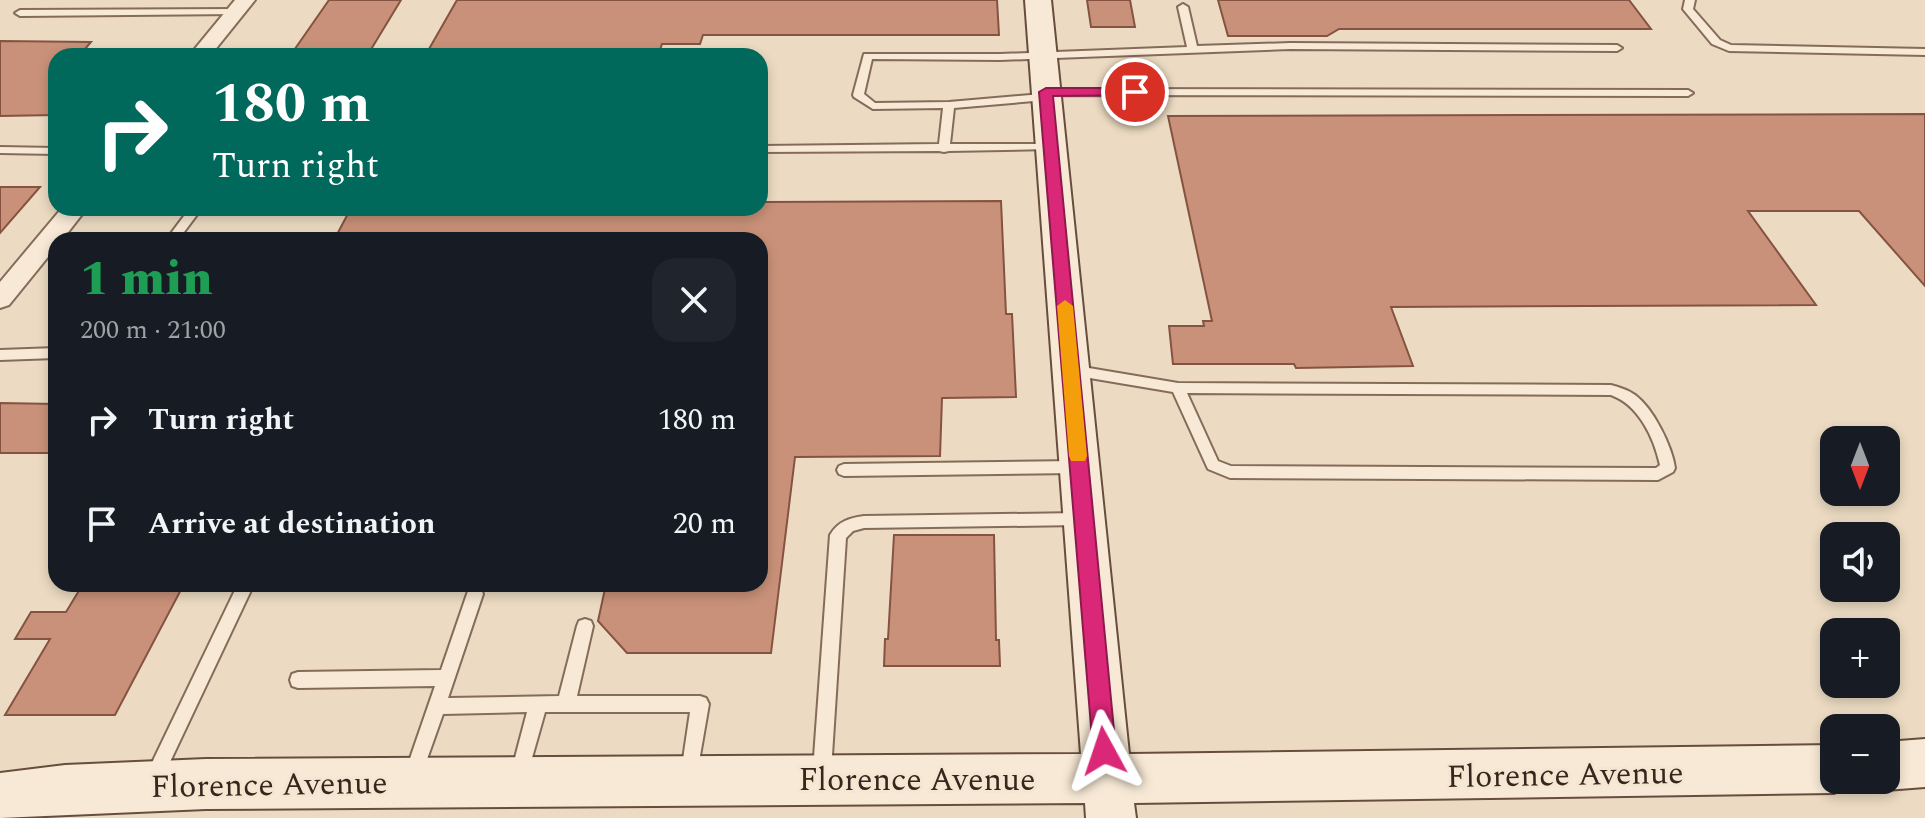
<!DOCTYPE html>
<meta charset="utf-8">
<style>
:root{--surface:#171b24;--page:#20242c;--text:#f1f3f6;--muted:#9ea1a6}
body{margin:0;font-family:Spectral,serif;background:var(--page);color:var(--text);height:100vh;display:flex;flex-direction:column;font-size:30px;white-space:nowrap}
*{box-sizing:border-box;margin:0}
p{font-size:26px;color:var(--muted)}
.icon{flex:none;width:44px;height:44px;fill:none;stroke:currentColor;stroke-width:2;stroke-linecap:round;stroke-linejoin:round}
.map{position:relative;flex:1;overflow:hidden}
.panel{position:absolute;left:48px;top:232px;width:720px;height:360px;display:flex;flex-direction:column;background:var(--surface);border-radius:24px;box-shadow:0 4px 12px #0003}
.panel>*{flex:none}
.top-card{position:absolute;left:48px;top:48px;width:720px;height:168px;border-radius:24px;box-shadow:0 4px 12px #0003;background:#00695c;color:#fff;overflow:hidden}
.needle{width:52px;rotate:180deg}
.controls{position:absolute;left:1820px;top:426px;display:grid;gap:16px}
.controls a{display:grid;place-items:center;width:80px;height:80px;border-radius:16px;background:var(--surface);box-shadow:0 4px 12px #0003;font-size:40px}
.pin{position:absolute;display:grid;place-items:center;width:68px;height:68px;color:#fff;margin:-34px;border:4px solid #fff;border-radius:50%;box-shadow:0 2px 8px #0007}
.me{position:absolute;width:88px;margin:-44px;rotate:355deg;stroke-linejoin:round;filter:drop-shadow(0 0 6px #0008)}
.turn{display:flex;align-items:center;gap:28px;height:168px;padding:0 32px;font-size:36px}
.turn .icon{width:104px;height:104px;stroke-width:2.5}
.turn b{display:block;font-size:56px;line-height:68px}
.round{display:grid;place-items:center;flex:none;width:84px;height:84px;border-radius:24px;background:var(--page)}
.headline{display:flex;align-items:center;justify-content:space-between;height:136px;padding:0 32px}
h1{font-size:48px;font-weight:800;line-height:60px;color:#1e9e55}
ul{padding:0;list-style:none}
li{display:flex;align-items:center;gap:24px;height:104px;padding:0 32px}
li div{flex:1}
li b{display:block;font-size:30px}
li em{font-style:normal}
.map>svg:first-child{display:block}
.building{fill:#c99179;stroke:#845341;stroke-width:2}
.lines{fill:none;stroke-linecap:round;stroke-linejoin:round}
.lane-casing{stroke:#856c5a;stroke-width:4}
.street-casing{stroke:#856c5a;stroke-width:4}
.secondary-casing{stroke:#674d3d;stroke-width:4}
.lane{fill:#f7e9d5;fill-rule:evenodd}
.street{fill:#f7e9d5;fill-rule:evenodd}
.secondary{fill:#f7e9d5;fill-rule:evenodd}
.route{fill:#db2777;stroke:#8e194d;stroke-width:2}
.slow{fill:#f59e0b}
.labels{text-anchor:middle;stroke-width:6;stroke-linejoin:round;paint-order:stroke}
.near-street-label{font-size:32px;fill:#36271e;stroke:#f4e6d1}
</style>
<div class="map">
<svg width="1925" height="818" viewBox="0 0 1925 818">
<rect width="100%" height="100%" fill="#ecdbc2"/>
<g class="building">
<path d="M329,0h72l-34,56h-77z"/>
<path d="M457,0h540l2,35h-296l-3,9h-38l-4,12h-233z"/>
<path d="M1087,0h43l5,27h-44z"/>
<path d="M1218,0h411l22,29h-312l-12,7h-99z"/>
<path d="M0,41l91,1 -12,14h-23v59l-56,1z"/>
<path d="M1925,114v172l-66,-75h-111l68,94 -425,2 22,59 -117,2 -2,-4h-121l-4,-38h35l-1,-5h9l-44,-205z"/>
<path d="M0,187h40l-40,46z"/>
<path d="M1001,201l5,113h6l4,83 -74,1 -2,58 -145,1 -24,196h-144l-29,-32 8,-37h154v-151l5,-35h-5v-158h-426l17,-32h409v-6z"/>
<path d="M0,403l56,1v49h-56z"/>
<path d="M894,535h100l2,105h3l1,26h-116l1,-27h3z"/>
<path d="M83,584h101l-69,131h-110l45,-76h-35l16,-27h35z"/>
</g>
<g class="lines">
<defs>
<g id="lane">
<path d="M1685,0h10l-2,9 27,31 11,5 194,4v6l-196,-4 -17,-7 -29,-35z"/>
<path d="M1183,4l5,3 9,39 93,-3 327,2 5,3 -5,3 -327,-2 -290,11 -128,-1 -8,35 11,9 74,-1 93,-8v-4l4,-1 642,1 5,3 -5,3 -638,-1v4l-4,1 -92,8 -4,36h105v4l-4,1 -102,2 -5,1 -5,-1 -179,1v-6l179,-2 4,-36 -70,1 -19,-12 -1,-2 11,-41h136l187,-7 -9,-40z"/>
<path d="M235,9l3,1v4l-218,2 -5,-3 5,-3z"/>
<path d="M0,147l56,1v6l-56,-1z"/>
<path d="M190,208h12l-24,32h-12z"/>
<path d="M56,348v10l-56,2v-10z"/>
<path d="M1071,365l107,18 433,2c8,2 17,5 24,10 18,13 37,51 40,73l-2,4 -15,8 -428,-2 -22,-9 -35,-77 -107,-18 -2,-4 2,-4zM1187,393l424,2c28,10 43,43 49,70l-4,3 -425,-2 -13,-5z"/>
<path d="M1076,461l5,2 2,4 -2,4 -5,2 -232,3 -5,-2 -2,-4 2,-4 5,-2z"/>
<path d="M1080,513l5,1 3,5 -3,5 -5,1 -216,3 -11,3 -7,7 -15,233 -3,6 -6,3 -6,-3 -3,-6 17,-236c8,-14 20,-17 34,-19z"/>
<path d="M238,584h16l-93,197 -6,3 -6,-3 -3,-6 3,-6z"/>
<path d="M475,587l6,2 2,5 -35,104 111,-2 18,-70 2,-5 6,-2 6,2 2,5 -16,70h123l6,2 3,6 -13,75 -6,3 -6,-3 -3,-6 9,-61h-145l-19,67 -6,3 -6,-3 -3,-6 16,-61 -84,2 -23,65 -6,3 -6,-3 -3,-6 30,-87 -137,2 -6,-2 -2,-6 2,-6 6,-2 143,-2 26,-76 2,-5z"/>
</g>
<g id="street">
<path d="M235,0h20l-45,56h-21z"/>
<path d="M62,208h25l-25,32h-6v7l-47,58 -9,3v-26z"/>
</g>
<g id="secondary">
<path d="M1025,0h26l78,754 705,-9v35h20l-3,6 -17,7 -700,10 2,15h-50l-1,-15 -879,6 -206,9v-45l65,-8 141,-6 875,-5z"/>
<path d="M1925,739v48l-39,3 -17,-7 -1,-3h18v-38z"/>
</g>
</defs>
<use href="#lane" class="lane-casing"/>
<use href="#street" class="street-casing"/>
<use href="#secondary" class="secondary-casing"/>
<use href="#lane" class="lane"/>
<use href="#street" class="street"/>
<use href="#secondary" class="secondary"/>
</g>
<path class="route" d="M1135,88l4,1v6l-86,1 63,655 -3,8 -9,3 -8,-3 -3,-8 -54,-659 7,-4z"/>
<path class="slow" d="M1065,300l8,6 14,150 -2,5h-14l-2,-5 -12,-150z"/>
<g class="labels">
<g class="near-street-label">
<text transform="translate(1565 774) rotate(-1)" y="11">Florence Avenue</text>
<text x="917" y="790">Florence Avenue</text>
<text transform="translate(269 784) rotate(-1)" y="11">Florence Avenue</text>
</g>
</g>
</svg>
<div class="controls">
<a><svg class="needle" viewBox="-14 -14 28 28"><path d="M0-13l5 13h-10z" fill="#e53935"/><path d="M0 13l5-13h-10z" fill="#9ea1a6"/></svg></a>
<a><svg class="icon" aria-label="sound" viewBox="0 0 24 24"><path d="M4 9h4l5-4v14l-5-4H4zM17 9q2 3 0 6"/></svg></a>
<a>+</a>
<a>−</a>
</div>
<div class="pin" style="left:1135px;top:92px;background:#d93025"><svg class="icon" aria-label="arrive" viewBox="0 0 24 24"><path d="M6 21V4h12l-3 4 3 4H6"/></svg></div>
<svg class="me" style="left:1104px;top:751px" viewBox="-20 -20 40 40"><path d="M0-17L14 15 0 8-14 15z" fill="#db2777" stroke="#fff" stroke-width="4"/></svg>
<div class="top-card">
<div class="turn"><svg class="icon" aria-label="right" viewBox="0 0 24 24"><path d="M7 20v-9h11M14 6l5 5-5 5"/></svg><div><b>180 m</b>Turn right</div></div>
</div>
<section class="panel">
<div class="headline"><div><h1>1 min</h1><p>200 m · 21:00</p></div><a class="round"><svg class="icon" aria-label="close" viewBox="0 0 24 24"><path d="M6 6l12 12M18 6L6 18"/></svg></a></div>
<ul>
<li><svg class="icon" aria-label="right" viewBox="0 0 24 24"><path d="M7 20v-9h11M14 6l5 5-5 5"/></svg><div><b>Turn right</b></div><em>180 m</em></li>
<li><svg class="icon" aria-label="arrive" viewBox="0 0 24 24"><path d="M6 21V4h12l-3 4 3 4H6"/></svg><div><b>Arrive at destination</b></div><em>20 m</em></li>
</ul>
</section>
</div>
